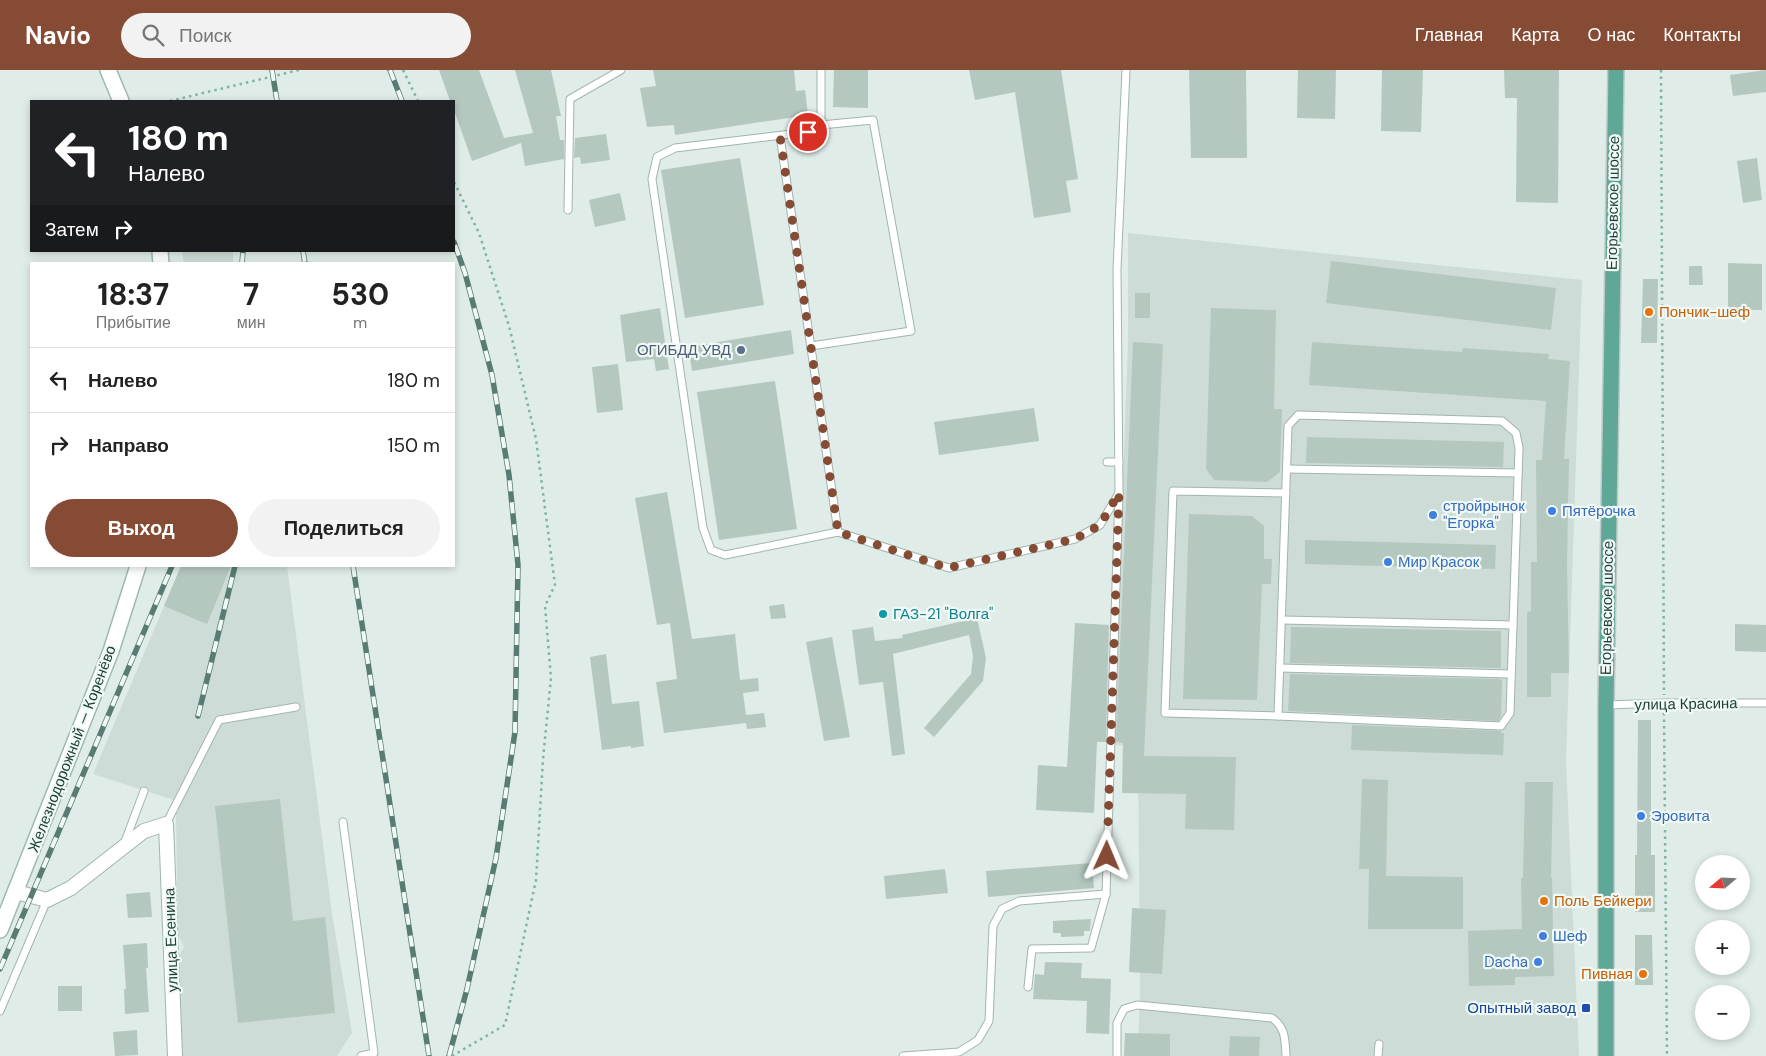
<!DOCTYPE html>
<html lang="ru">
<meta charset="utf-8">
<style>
:root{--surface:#fff;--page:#f2f2f2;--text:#222;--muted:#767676;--line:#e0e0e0;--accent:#854b34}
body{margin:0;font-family:"DM Sans",sans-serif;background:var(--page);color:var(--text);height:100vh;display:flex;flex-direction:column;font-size:19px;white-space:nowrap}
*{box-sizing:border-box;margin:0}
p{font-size:16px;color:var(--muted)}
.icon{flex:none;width:28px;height:28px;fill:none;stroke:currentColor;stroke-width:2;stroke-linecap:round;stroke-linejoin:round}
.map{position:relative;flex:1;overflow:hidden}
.side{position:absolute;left:30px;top:192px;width:425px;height:305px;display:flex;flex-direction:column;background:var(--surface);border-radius:0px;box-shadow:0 2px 8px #0003}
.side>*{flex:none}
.top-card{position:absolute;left:30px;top:30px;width:425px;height:152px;border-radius:0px;box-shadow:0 2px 8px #0003;background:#202124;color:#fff;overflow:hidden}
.needle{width:32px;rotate:251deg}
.controls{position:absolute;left:1695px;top:785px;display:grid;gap:10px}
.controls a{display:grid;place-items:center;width:55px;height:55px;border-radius:50%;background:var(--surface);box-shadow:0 2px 8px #0003;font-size:25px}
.pin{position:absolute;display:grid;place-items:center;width:42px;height:42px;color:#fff;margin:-21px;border:2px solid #fff;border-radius:50%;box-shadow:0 1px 5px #0007}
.me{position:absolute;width:55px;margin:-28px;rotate:1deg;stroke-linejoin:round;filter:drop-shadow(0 0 4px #0008)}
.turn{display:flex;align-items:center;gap:18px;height:105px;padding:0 15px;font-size:22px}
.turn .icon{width:65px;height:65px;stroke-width:2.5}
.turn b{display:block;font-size:35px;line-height:42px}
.then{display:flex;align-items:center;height:48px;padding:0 15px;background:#0003;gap:10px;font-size:19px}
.eta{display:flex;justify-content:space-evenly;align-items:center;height:85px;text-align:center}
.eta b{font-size:30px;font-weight:700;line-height:35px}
.cta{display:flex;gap:10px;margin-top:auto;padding:10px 15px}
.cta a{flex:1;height:58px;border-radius:30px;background:var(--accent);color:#fff;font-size:20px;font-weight:700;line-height:58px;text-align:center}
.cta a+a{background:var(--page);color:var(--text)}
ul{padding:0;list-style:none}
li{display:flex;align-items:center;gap:15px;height:65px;padding:0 15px;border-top:1px solid var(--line)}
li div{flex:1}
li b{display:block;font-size:19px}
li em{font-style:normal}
header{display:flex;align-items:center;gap:30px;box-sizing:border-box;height:70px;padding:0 25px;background:var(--accent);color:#fff}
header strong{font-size:24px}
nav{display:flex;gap:28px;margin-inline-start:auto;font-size:18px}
.search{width:350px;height:45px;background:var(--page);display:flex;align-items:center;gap:12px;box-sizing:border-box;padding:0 18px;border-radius:28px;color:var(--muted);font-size:19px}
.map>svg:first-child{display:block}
.built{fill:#cddcd6}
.building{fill:#b4c8c0}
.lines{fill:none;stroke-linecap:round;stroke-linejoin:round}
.lane-casing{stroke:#a1b5af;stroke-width:9}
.street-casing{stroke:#a1b5af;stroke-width:16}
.secondary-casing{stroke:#9cbab0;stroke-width:18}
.primary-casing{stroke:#c0c9c7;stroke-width:18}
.path{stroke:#7cb4a5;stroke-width:2.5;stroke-dasharray:2.5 4;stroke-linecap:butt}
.lane{stroke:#fff;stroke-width:7}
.street{stroke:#fff;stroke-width:14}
.secondary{stroke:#fff;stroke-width:15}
.primary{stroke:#5fa797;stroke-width:15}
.rail-casing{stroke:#587b73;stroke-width:5.5}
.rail{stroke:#f0f9f5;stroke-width:4;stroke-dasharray:11;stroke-linecap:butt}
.route{stroke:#854b34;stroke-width:9;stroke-dasharray:0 16.2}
.food-dot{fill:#e8710a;stroke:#f0f9f5;stroke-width:2}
.service-dot{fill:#5c6f8a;stroke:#f0f9f5;stroke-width:2}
.shop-dot{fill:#3f7fe0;stroke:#f0f9f5;stroke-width:2}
.culture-dot{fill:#0f9aa8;stroke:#f0f9f5;stroke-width:2}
.transit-dot{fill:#1a4fb4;stroke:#f0f9f5;stroke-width:2}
.labels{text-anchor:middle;stroke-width:4.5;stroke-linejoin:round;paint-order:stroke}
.street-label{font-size:15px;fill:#1e3f37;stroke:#f0f9f5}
.food-label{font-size:15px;fill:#c56008;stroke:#f0f9f5;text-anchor:start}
.service-label{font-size:15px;fill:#4e5e75;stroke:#f0f9f5;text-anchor:end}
.shop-label{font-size:15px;fill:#366cbe;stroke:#f0f9f5;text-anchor:start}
.culture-label{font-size:15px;fill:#0d838f;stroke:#f0f9f5;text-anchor:start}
.transit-label{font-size:15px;fill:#164399;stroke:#f0f9f5;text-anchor:end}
</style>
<header>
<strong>Navio</strong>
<div class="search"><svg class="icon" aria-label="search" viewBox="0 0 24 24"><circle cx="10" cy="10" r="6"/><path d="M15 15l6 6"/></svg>Поиск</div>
<nav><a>Главная</a><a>Карта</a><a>О нас</a><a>Контакты</a></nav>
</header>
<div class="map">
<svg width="1766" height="986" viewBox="0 0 1766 986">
<rect width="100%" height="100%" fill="#dfece7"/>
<g class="built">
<path d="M1128,163l454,47 -16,481 13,295h-441l2,-70 -2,-240 -25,-1 15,-402z"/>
<path d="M182,181h51v13h-49z"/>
<path d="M181,496h106l45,348 20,119 -15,23h-155l-3,-100 5,-9 -6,-12 -2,-119 -2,-16 -81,-26z"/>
</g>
<g class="building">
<path d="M439,0h40l25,68 29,-5 -18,-63h36l10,46h-5l4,24h4v19l-39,7 -4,-23 -49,18 -18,-51v-9h-4z"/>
<path d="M653,0h141l2,21 9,-1 3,25 -133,20 -1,-10 -27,2 -7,-39 16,-2z"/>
<path d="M834,0h34v38l-35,-1z"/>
<path d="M969,0h92l17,109 -12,2 5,31 -37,6 -19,-126 -40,8z"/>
<path d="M1189,0h57l1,88h-56z"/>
<path d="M1298,0h38l-1,49 -38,-1z"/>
<path d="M1382,0h41l-2,62 -40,-1z"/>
<path d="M1504,0h55l-1,133 -42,-1 1,-104h-12z"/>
<path d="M1766,0v22l-33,4 -3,-21z"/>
<path d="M606,64l4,26 -29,4 -1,-7 -6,1 1,-20z"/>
<path d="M740,88l24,147 -79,13 -24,-148z"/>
<path d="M1757,88l5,42 -19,3 -6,-42z"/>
<path d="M620,123l6,27 -31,7 -6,-27z"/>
<path d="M1331,191l225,27 -5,42 -225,-27z"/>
<path d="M1728,193l34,1v46h-34z"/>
<path d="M1689,196h13l1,19h-14z"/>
<path d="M1643,209h15l-1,64h-16z"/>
<rect x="1135" y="223" width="15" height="25"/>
<path d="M660,238l9,61 -13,2 -2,-12 -28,3 -6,-47z"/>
<path d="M1211,238l65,2 -2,99h8l-2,63 -13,10 -53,-2 -8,-11z"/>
<path d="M791,260l3,24 -102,17 -4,-24z"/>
<path d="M1133,272l30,2 -19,412 92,1 -2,73 -49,-1 1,-35 -64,-1 1,-50 -7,-1z"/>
<path d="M1312,272l150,10 1,-4 86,6 -1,5 22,2 -6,98h5l-2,103 2,111h-18v24h-24v-85l4,-1v-49h6l-1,-102h6l4,-59 -237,-16z"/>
<path d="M618,294l5,46 -26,3 -5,-46z"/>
<path d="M775,311l22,148 -78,11 -22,-148z"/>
<path d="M1034,338l5,33 -100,14 -5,-33z"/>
<path d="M1307,367l197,5 -1,25 -197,-4z"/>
<path d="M667,422l25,147 43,-5 5,46 18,-2 1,13 -16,2 3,22 18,-2 2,14 -19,2 -1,-6 -82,10 -8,-51 21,-3 -7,-56 -13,2 -22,-127z"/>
<path d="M1189,444l63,2 12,10v33h8l-1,25h-9l-5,116 -74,-1z"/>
<path d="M1305,470l191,5 -1,24 -190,-5z"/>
<path d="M181,496h50l-24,58 -43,-18z"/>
<path d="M784,534l2,14 -15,1 -2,-13z"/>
<path d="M977,548l9,40 -3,23 -49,56 -10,-9 47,-54 2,-18 -4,-21 -76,19 12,100 -13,2 -9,-74 -24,3 -7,-55 21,-3 2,14 28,-3 -1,-3z"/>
<path d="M1075,553l34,2 -3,117h-9l-3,71 -58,-3 2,-45 29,2z"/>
<path d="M1735,554l31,1v27l-31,-1z"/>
<path d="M1291,557l210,4v37l-211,-5z"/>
<path d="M832,567l18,100 -26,4 -18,-99z"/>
<path d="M606,584l6,50 27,-3 5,45 -13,2v-2l-29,4 -12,-93z"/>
<path d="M1290,604l210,5 2,2 -1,36 -3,4 -210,-10z"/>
<path d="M1638,650h13v135h4v57h-20v-57h2z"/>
<path d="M1352,655l149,6v2h3l-1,22 -152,-5z"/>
<path d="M1362,709l26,1 -2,96 77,1v52h-95l1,-60h-10z"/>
<path d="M1525,712h28l-2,96h1l2,98 -39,1v8l-46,1 -1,-55 54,-2 -1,-51h2z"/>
<path d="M280,729l13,122 32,-4 10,96 -97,10 -23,-217z"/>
<path d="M1092,793l2,25 -106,9 -2,-26z"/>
<path d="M945,799l3,24 -62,6 -2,-23z"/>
<path d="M150,822l2,25 -24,1 -2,-24z"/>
<path d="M1132,838l34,2 -4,64 -33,-2z"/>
<path d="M1091,849l-1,12h-6v5l-23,1v-4h-8v-12z"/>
<path d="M1635,865h17l1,50h-18z"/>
<path d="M147,873l1,25h-2l3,44 -24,2 -1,-25h2l-3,-44z"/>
<path d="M1045,892l37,1 -1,15 30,1 -2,55 -23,-1 1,-32 -54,-2 2,-25 9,1z"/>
<rect x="58" y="916" width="24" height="25"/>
<path d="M137,960l1,25 -23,1 -2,-24z"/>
<path d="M1125,963l45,1v22h-46z"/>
<path d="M1230,966l30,1 -1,19h-30z"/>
</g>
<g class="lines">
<defs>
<g id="lane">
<path d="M821,55v-55"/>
<path d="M780,66l58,396"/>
<path d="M568,140l2,-111 51,-29"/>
<path d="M811,276l100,-15 -38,-211 -52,5 -13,7 -133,16 -18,9 -5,22 51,349 8,22 14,5 113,-23 111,36 126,-29 25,-14 19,-32"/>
<path d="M1298,345l204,6 14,12 3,15 -9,265 -9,13 -223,-10 10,-290z"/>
<path d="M1107,392h12"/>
<path d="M1287,399l231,4"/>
<path d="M1282,550l231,5"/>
<path d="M1280,598l231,6"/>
<path d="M1606,635l58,-2h102"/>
<path d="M1278,646l-113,-3 8,-222 113,2"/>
<path d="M343,752l31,231 -13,3"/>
<path d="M166,754l53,-104 77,-13"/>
<path d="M124,774l20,-53"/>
<path d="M1028,917l4,-38 59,-1 15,-54 13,-401 -2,-224 9,-199"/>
<path d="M0,941l47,-111"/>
<path d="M903,986l56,-4 19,-12 11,-19 4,-95 9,-17 17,-8 87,-7"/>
<path d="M1117,986v-33l7,-14 13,-4 135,13c14,10 13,22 14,38"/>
<path d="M1378,986l1,-12"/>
</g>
<path id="street" d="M16,822l31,8 24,-12 73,-57 22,-7 9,232"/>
<g id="secondary">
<path d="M108,0l13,31"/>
<path d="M160,181l1,13"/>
<path d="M0,860l111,-279 27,-85"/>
</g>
<path id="primary" d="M1606,986v-351l10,-635"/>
</defs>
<use href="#lane" class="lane-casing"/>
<use href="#street" class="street-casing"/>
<use href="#secondary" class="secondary-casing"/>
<use href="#primary" class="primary-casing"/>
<g class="path">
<path d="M403,0l15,31"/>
<path d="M1661,0l3,625"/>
<path d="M170,31l129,-31"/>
<path d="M1664,643l3,343"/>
<path d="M452,986l53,-31 31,-145 7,-121 8,-81 -6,-72 10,-21 -19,-146 -27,-113 -30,-93 -25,-51"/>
</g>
<use href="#lane" class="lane"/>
<use href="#street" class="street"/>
<use href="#secondary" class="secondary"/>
<use href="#primary" class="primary"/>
<defs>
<g id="rail">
<path d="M272,0l5,31"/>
<path d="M390,0l12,31"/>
<path d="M303,181l2,13"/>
<path d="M242,194l1,-13"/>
<path d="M353,496l76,490"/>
<path d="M198,646l37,-150"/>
<path d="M0,899l172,-403"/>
<path d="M449,986l18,-67 29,-131 19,-126 3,-167 -9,-90 -17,-100 -27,-102 -11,-31"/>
</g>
</defs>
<use href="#rail" class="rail-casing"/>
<use href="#rail" class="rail"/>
</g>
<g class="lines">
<path class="route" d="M808,62l-28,4 58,396 110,36 127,-29 25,-14 19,-32 -12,363"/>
</g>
<g class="food-dot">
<circle cx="1649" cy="242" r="5"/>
<circle cx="1544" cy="831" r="5"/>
<circle cx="1643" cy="904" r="5"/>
</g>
<circle class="service-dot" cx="741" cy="280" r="5"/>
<g class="shop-dot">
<circle cx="1552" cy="441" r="5"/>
<circle cx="1433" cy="445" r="5"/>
<circle cx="1388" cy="492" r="5"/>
<circle cx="1641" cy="746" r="5"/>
<circle cx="1543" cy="866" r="5"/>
<circle cx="1538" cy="892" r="5"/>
</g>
<circle class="culture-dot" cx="883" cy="544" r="5"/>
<rect class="transit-dot" x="1581" y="933" width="10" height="10" rx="2.5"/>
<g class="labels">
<g class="street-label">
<text transform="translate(1613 133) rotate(-89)" y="5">Егорьевское шоссе</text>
<text transform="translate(1607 538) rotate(-89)" y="5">Егорьевское шоссе</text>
<text transform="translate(1686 634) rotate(-1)" y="5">улица Красина</text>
<text transform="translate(72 679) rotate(-69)" y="5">Железнодорожный — Коренёво</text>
<text transform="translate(171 870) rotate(-92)" y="5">улица Есенина</text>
</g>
<g class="food-label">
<text x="1659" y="247">Пончик-шеф</text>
<text x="1554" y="836">Поль Бейкери</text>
<text x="1633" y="909" text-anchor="end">Пивная</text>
</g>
<g class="service-label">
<text x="731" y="285">ОГИБДД УВД</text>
</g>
<g class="shop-label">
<text x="1443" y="441">стройрынок<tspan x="1443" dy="17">"Егорка"</tspan></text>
<text x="1562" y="446">Пятёрочка</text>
<text x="1398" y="497">Мир Красок</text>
<text x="1651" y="751">Эровита</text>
<text x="1553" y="871">Шеф</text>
<text x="1528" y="897" text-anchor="end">Dacha</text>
</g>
<g class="culture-label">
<text x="893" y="549">ГАЗ-21 "Волга"</text>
</g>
<g class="transit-label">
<text x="1576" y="943">Опытный завод</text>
</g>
</g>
</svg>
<div class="controls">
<a><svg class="needle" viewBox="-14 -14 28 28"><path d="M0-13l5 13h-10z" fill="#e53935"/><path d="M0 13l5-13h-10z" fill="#767676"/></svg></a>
<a>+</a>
<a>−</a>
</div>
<div class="pin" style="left:808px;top:62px;background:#d93025"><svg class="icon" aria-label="arrive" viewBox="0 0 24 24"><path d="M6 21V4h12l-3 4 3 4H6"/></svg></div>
<svg class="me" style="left:1107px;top:786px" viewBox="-20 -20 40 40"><path d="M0-17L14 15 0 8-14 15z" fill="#854b34" stroke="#fff" stroke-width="4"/></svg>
<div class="top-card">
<div class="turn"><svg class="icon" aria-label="left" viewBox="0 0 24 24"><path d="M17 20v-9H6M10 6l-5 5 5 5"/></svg><div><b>180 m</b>Налево</div></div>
<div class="then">Затем<svg class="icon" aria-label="right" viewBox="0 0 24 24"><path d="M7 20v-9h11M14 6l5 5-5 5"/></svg></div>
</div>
<section class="side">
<div class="eta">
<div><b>18:37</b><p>Прибытие</p></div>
<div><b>7</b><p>мин</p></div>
<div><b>530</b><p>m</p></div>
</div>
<ul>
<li><svg class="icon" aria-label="left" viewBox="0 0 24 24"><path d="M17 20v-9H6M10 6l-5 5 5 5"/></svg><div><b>Налево</b></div><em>180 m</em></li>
<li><svg class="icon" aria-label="right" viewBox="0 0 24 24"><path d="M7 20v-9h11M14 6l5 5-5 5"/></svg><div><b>Направо</b></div><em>150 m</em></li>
</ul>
<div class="cta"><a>Выход</a><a>Поделиться</a></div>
</section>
</div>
